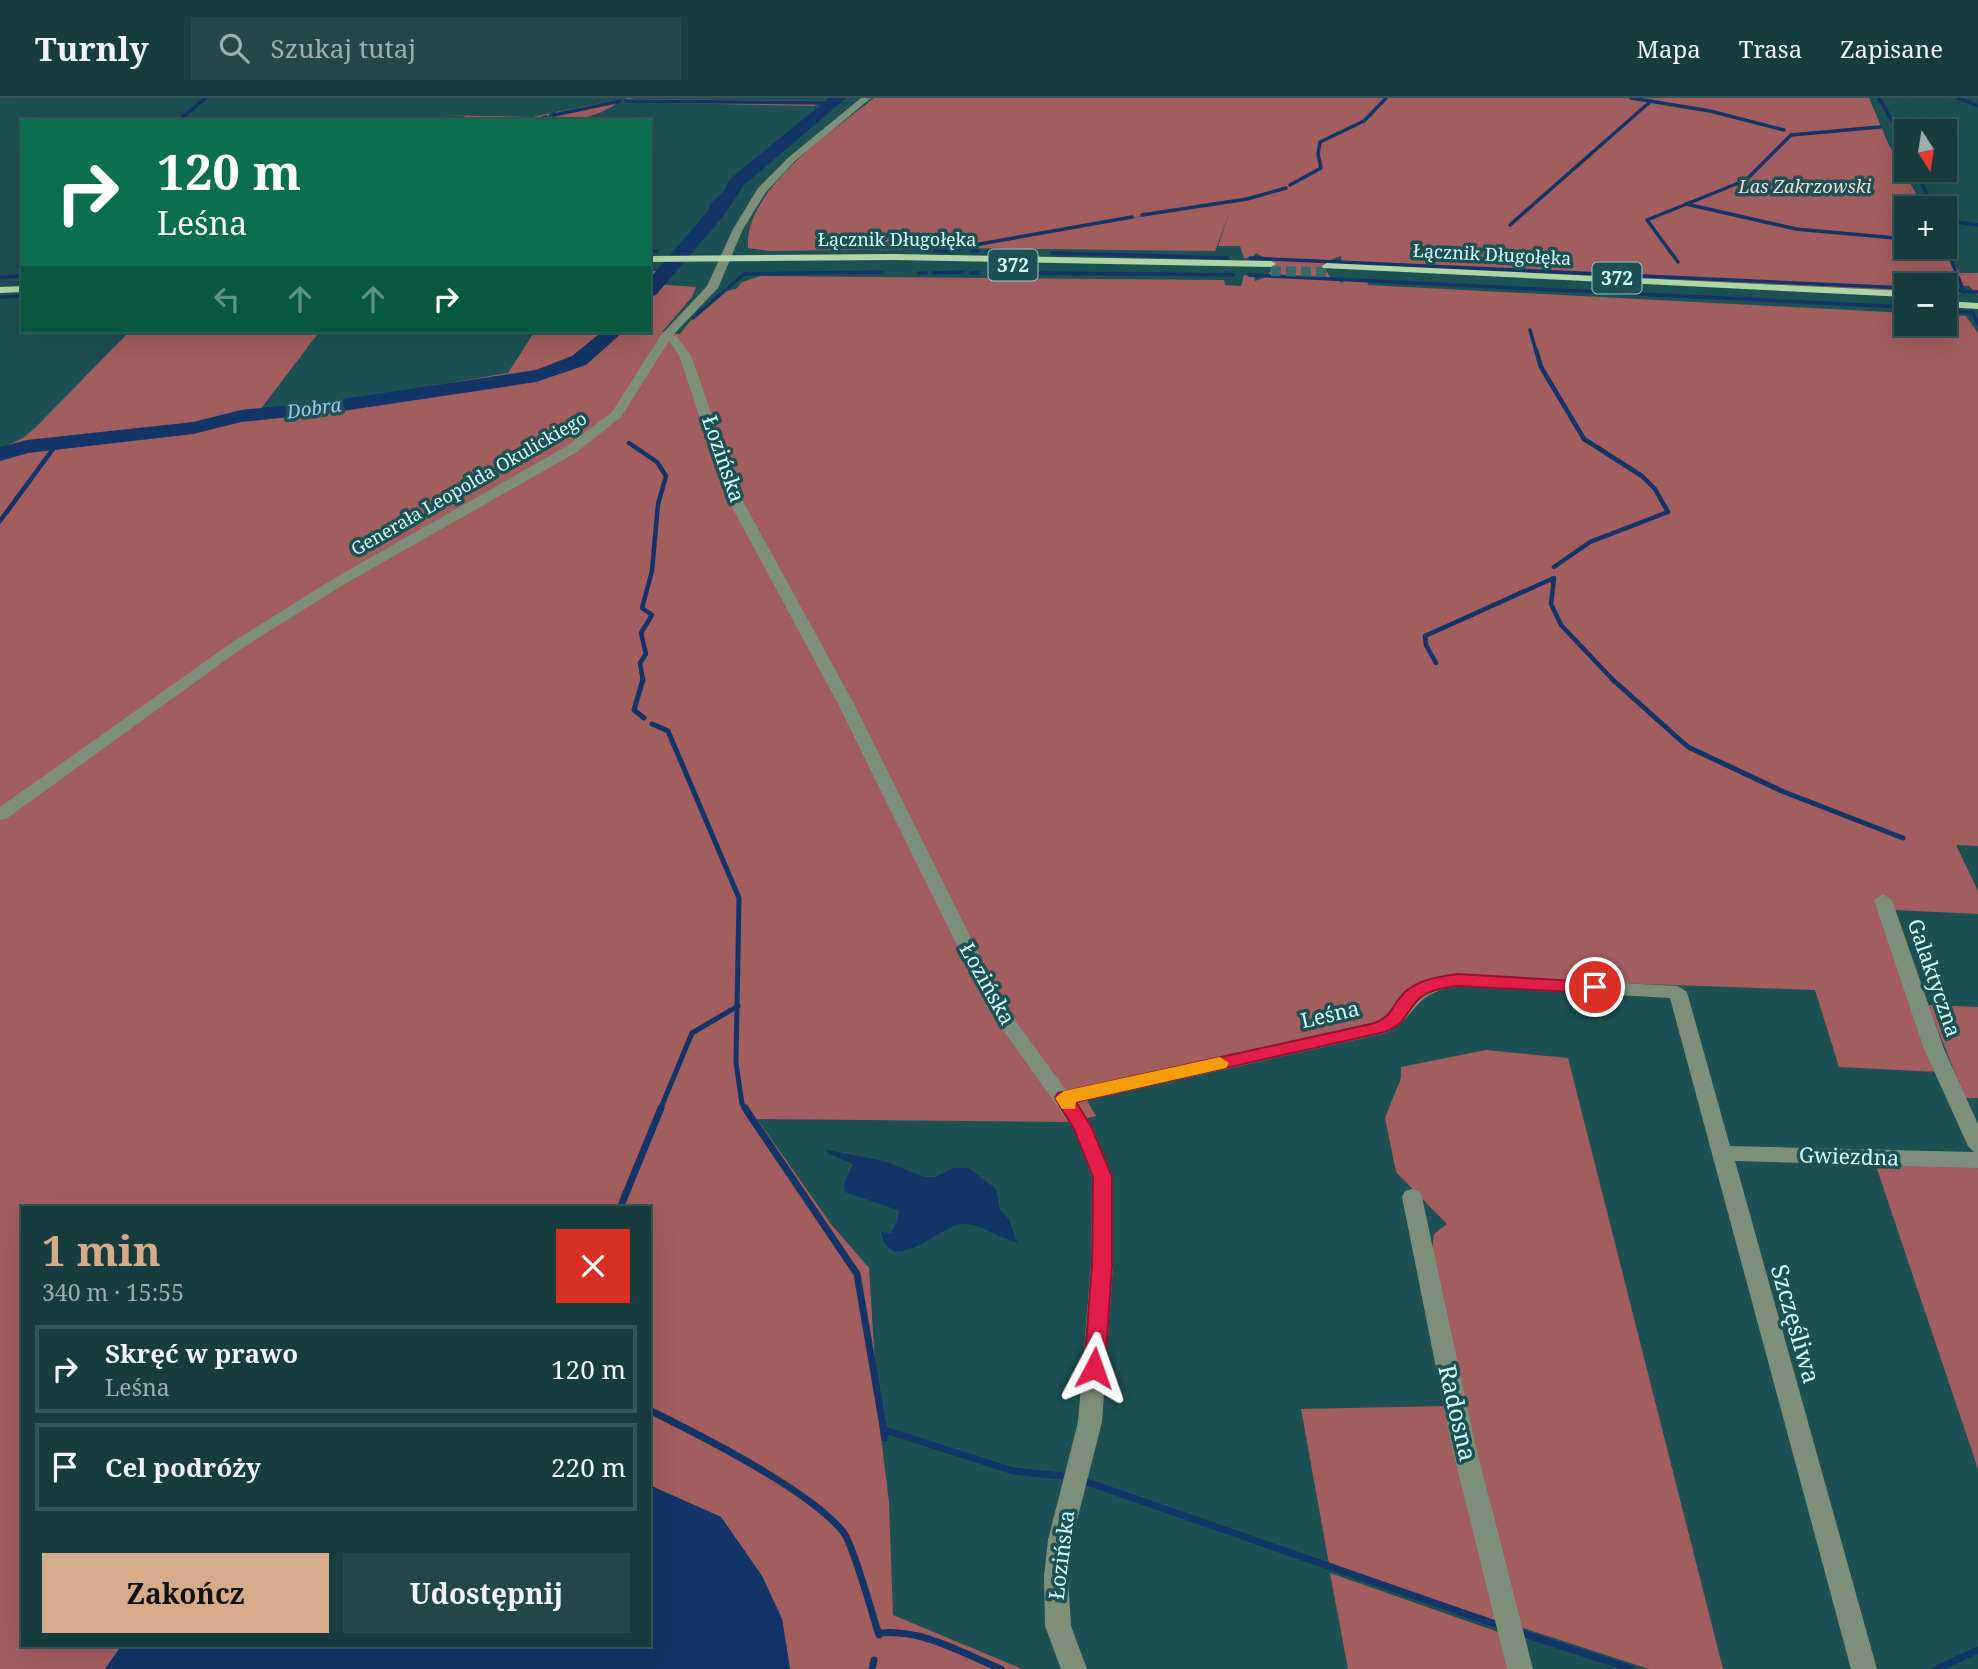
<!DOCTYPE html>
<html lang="pl">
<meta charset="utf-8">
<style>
:root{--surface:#163c3e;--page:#234749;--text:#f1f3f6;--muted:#9eadb0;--line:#355658;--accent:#d6ab8b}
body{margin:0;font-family:"Noto Serif",serif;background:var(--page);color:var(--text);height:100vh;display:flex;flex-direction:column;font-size:26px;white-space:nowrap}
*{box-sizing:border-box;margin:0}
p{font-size:23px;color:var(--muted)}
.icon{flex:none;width:38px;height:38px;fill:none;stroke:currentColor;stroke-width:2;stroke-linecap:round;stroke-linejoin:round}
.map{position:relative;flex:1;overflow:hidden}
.details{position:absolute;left:21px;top:1108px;width:630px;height:441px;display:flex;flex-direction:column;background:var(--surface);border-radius:0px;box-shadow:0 7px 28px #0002,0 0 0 2px var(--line)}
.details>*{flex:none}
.hud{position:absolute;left:21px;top:21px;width:630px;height:214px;border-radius:0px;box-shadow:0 7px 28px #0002,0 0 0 2px var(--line);background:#0b6e4f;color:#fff;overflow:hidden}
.needle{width:46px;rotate:168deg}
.fabs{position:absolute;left:1894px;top:21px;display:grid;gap:14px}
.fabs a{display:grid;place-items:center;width:63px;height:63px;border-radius:0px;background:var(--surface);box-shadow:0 7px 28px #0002,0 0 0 2px var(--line);font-size:35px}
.pin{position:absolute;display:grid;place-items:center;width:60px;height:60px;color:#fff;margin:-30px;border:4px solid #fff;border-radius:50%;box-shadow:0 2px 7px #0007}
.me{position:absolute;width:77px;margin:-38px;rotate:4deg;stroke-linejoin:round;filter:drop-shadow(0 0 5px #0008)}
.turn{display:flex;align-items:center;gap:24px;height:147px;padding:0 21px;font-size:32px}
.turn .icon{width:91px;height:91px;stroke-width:2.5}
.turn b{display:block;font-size:49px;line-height:60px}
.lanes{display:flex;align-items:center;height:66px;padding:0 21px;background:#0003;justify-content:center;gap:35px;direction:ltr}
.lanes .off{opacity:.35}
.round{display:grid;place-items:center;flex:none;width:74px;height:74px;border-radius:0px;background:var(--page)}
.overview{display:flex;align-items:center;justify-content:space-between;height:119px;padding:0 21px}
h1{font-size:42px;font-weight:700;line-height:52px;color:var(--accent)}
.button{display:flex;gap:14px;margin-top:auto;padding:14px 21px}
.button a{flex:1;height:80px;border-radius:0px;background:var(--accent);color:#111;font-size:28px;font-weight:700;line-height:80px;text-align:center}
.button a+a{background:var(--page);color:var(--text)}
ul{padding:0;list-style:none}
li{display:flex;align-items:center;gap:21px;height:88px;margin:0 14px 10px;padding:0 7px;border:4px solid var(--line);border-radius:0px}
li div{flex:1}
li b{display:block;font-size:26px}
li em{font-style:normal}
header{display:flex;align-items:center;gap:42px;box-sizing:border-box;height:98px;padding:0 35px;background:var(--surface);border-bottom:2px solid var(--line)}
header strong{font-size:33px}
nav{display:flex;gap:38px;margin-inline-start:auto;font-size:24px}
.search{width:490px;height:63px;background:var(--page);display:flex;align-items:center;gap:18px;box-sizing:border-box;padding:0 24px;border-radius:0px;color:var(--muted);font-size:26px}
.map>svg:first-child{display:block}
.green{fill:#a25d5e}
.water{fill:#123466}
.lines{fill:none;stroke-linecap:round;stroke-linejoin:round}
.stream-far3{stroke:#123466;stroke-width:3.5}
.stream-far2{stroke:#123466;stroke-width:4.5}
.stream-far1{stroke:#123466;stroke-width:5}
.stream{stroke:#123466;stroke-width:7}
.river{fill:#123466;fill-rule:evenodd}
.major-tunnel{stroke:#386a6c;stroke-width:10;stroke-dasharray:10 5;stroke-linecap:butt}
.minor{fill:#7d8f78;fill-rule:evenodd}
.major{fill:#b1d6a6;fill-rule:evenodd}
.route{fill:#e11d48;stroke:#92132f;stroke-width:2}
.slow{fill:#f59e0b}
.labels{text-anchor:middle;stroke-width:7;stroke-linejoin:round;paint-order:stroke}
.far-park-label{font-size:18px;font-style:italic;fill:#f1dada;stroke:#1d5052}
.far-street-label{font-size:18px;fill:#d1fdfe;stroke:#1d5052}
.shield{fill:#1d5052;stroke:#9bc9ca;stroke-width:2}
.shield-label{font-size:19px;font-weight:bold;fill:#d1fdfe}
.far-water-label{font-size:19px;font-style:italic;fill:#a2c1f1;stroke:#1d5052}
.street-label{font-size:21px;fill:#d1fdfe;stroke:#1d5052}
.near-street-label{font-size:24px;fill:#d1fdfe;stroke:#1d5052}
</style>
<header>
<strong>Turnly</strong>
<div class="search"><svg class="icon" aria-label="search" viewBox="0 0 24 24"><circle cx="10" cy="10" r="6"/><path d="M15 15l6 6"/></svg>Szukaj tutaj</div>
<nav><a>Mapa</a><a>Trasa</a><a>Zapisane</a></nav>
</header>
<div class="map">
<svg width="1978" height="1571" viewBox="0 0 1978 1571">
<rect width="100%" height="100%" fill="#1d5052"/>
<g class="green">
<path d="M627,0l9,1 187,2 -9,5 -190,-4z"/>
<path d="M874,0h995l19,45 36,65h-18v39h37l17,26h18v22l-9,-9 -22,-1 14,9 -17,-1v-8h-38v6l-574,-29h10l-1,-6 -11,4 -5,9 6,9 12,5 1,-5 23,2 1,5 538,28v11h38v-9l22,1 12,17v513l-22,-1 22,46v23l-84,-4 44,162 -99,-5 -24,-77 -365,-13 -40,11 -21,26 -15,10 -289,73 11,19 -25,6 -314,-3 74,105 38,44 9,145 11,89 4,113 129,54h-232l-8,-50 -20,-43 -41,-59 -72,-32v-277h-626v437h99l-17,24h-105v-1220l23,-11 12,-10 95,-97h190l-61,80 84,-10 165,-28 27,-42h114v-60h14l-9,13 42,3 -4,10 -30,35 18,2c13,-16 33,-43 56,-45l6,-7 19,-6 463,4 1,5 16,1 3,-11 10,1 1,5 11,-4 6,-7 -3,-10 -13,-7 -3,5h-9l-4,-12h-22l11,-32 -14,37 -252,-3 244,-43 -259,44 -180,2 -20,-3c-5,-58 86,-118 126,-150z"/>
<path d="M621,1c-14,17 -50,22 -71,22l6,-9z"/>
<path d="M550,15l-5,8h-83l3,-5 -27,-1 95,2z"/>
<path d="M1928,907l50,2v91h-13z"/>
<path d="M1486,952l82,8 155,611h-74l-132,-43 -58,-232 -27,-142 2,-18 13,-10 -51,-52 -11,-54 16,-40v-11z"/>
<path d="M1875,1065l102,3 1,3v300z"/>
<path d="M1448,1308l52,216 -171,-58 -28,-155z"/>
<path d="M1330,1475l174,61 8,35h-164z"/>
</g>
<g class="water">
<path d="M827,1052l57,11 40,16h11l18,-9h16l27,21 4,21 8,8 10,25c-18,-4 -40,-21 -56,-19 -23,2 -72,55 -81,8l9,1 4,-5 6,-17 -55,-19 -1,-8 9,-20 -25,-11z"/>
<path d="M649,1387l72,32 41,59 20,43 8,50h-685l17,-24h527z"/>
</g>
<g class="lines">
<g class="stream-far3">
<path d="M1631,0l79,13 74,19"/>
<path d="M1879,0l27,47"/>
<path d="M1958,0l20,8"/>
<path d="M626,3l206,2"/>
<path d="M554,17l66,-14"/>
<path d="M178,23l28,-23"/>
<path d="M535,23l11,-4"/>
<path d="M1916,72l17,38"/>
<path d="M1290,87l31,-17 -3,-14 2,-12 44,-21 22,-23"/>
<path d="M1686,106l110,25 110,10"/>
<path d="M1142,117l105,-16 39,-11"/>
<path d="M1944,122l34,5"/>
<path d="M1510,127l141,-124"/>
<path d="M1944,144l20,50"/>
<path d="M921,152h7"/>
<path d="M649,153h7"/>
<path d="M935,153l16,1"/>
<path d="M971,153h7"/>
<path d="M950,155l13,-6 169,-30"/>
<path d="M1052,155l176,5"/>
<path d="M1250,160l656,30"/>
<path d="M1678,164l-31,-42 99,-40 45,-45 89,-8"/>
<path d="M919,175h7"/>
<path d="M933,175l30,-1"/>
<path d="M971,175h7"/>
<path d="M1038,175l195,2"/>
<path d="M1249,177l657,32"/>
<path d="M0,179l23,-1"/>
<path d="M1944,192l34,2"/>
<path d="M0,199l23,-1"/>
<path d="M1944,212l29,3"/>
<path d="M1972,213l6,13"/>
<path d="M693,220l51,-44 138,-2"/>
<path d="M1530,232l6,21"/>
</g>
<g class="stream-far2">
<path d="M1536,252l5,17 43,72 58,37 13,13 13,23 -78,30 -36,25"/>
<path d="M629,345l28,19 9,14 -8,28 -6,67 -10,37 10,7 -11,18 5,21 -6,9 3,18"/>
<path d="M0,423l56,-76"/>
<path d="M1436,565l-10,-18 -1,-9 129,-58 -3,26 10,21 53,56"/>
</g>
<g class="stream-far1">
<path d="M643,581l-9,31 10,8"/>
<path d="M1612,581l76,68 96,45 119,46"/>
<path d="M652,626l16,7 71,167 -3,165 6,41 4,6"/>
<path d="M660,1012l32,-77 46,-27"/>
</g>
<g class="stream">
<path d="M745,1010l112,166 28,164"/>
<path d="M620,1110l41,-100"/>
<path d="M649,1312c49,24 163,81 195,123 10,14 28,81 35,102"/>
<path d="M885,1332l128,41 49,5"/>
<path d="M1084,1383l417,145"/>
<path d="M880,1535c43,-4 82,20 121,36"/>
<path d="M1521,1535l111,36"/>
<path d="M872,1571l2,-9"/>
<path d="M1937,1571l41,-19"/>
</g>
<g class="river">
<path d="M829,0h17l-102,87 -20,30 -68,80 -7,2v-18l60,-69v-5l15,-14 6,-12z"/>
<path d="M603,233h21l-38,34 -50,17 -200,30 -95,10 -48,12 -165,19 -28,8v-14l27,-7 166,-18 48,-12 95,-10 200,-30 36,-14z"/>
</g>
<path class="major-tunnel" d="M1271,173l57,1"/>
<g class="minor">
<path d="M861,0h10l-76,63 -29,31 -23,37 -25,59 -45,47 4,2 14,18 48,139 114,208 153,306 60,82 308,-67 14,-9 15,-20 11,-8 43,-12 221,12 9,6 43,154 244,6 -6,-6 -44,-97 -50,-149 9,-6 9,6 52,149 34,75v44l-243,-7 142,508h-26l-181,-671 -213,-12c-49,9 -37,30 -71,47l-311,70 18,25 19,49 1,88 -11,157 -30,118 -4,36 3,50 16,43h-26l-16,-43 -1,-50 4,-36 30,-118 13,-157 1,-88 -18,-47 -85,-120 -152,-308 -112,-208 -46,-139 -10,-14 -48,76 -44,35 -234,133 -102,64 -235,170 -6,1v-13l231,-164 102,-64 234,-133 45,-34 49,-77 46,-49 26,-57 25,-41 31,-31z"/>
<path d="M1412,1091l7,2 3,6 53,246 58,226h-26l-56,-226 -49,-246 3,-6z"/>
</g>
<g class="major">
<path d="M893,156l378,7 5,3 -5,3 -378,-7 -244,2v-6z"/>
<path d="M1327,165l579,28v6l-583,-29 -1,-2z"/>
<path d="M23,188v6l-23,1v-6z"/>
<path d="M1944,203l34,2v6l-34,-2z"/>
</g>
</g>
<path class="route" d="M1457,876l138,8 8,5 -8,6 -138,-7c-14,2 -31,4 -41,16 -13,15 -10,21 -31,30l-309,70 16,26 20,49v88l-7,103 -3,6 -8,2 -7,-2 -3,-6 8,-103 1,-88 -19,-48 -19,-31 3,-5 317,-70c20,-9 16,-18 30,-31 14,-13 35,-15 52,-18z"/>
<path class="slow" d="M1220,959l9,6 -3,5 -150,34 -1,7h-13l-7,-11 9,-7z"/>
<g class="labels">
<g class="far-park-label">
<text x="1805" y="95">Las Zakrzowski</text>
</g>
<g class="far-street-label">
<text x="897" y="148">Łącznik Długołęka</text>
<text transform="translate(1492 157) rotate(3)" y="6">Łącznik Długołęka</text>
<text transform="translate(469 386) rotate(-30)" y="6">Generała Leopolda Okulickiego</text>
</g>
<g class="shield">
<rect x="988.5" y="151.5" width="49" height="31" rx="5"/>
<rect x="1592.5" y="164.5" width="49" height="31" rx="5"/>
</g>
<g class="shield-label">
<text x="1013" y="174">372</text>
<text x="1617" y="187">372</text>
</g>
<g class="far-water-label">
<text transform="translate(314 310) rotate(-8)" y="7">Dobra</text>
</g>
<g class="street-label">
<text transform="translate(723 361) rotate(71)" y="7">Łozińska</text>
<text transform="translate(1934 880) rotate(71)" y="7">Galaktyczna</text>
<text transform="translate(987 886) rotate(61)" y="7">Łozińska</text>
<text transform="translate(1330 917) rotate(-13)" y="7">Leśna</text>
<text transform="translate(1849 1059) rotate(2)" y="7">Gwiezdna</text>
<text transform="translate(1062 1457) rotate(-83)" y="7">Łozińska</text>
</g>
<g class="near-street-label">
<text transform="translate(1795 1226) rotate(74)" y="8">Szczęśliwa</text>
<text transform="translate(1457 1315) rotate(77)" y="8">Radosna</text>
</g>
</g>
</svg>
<div class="fabs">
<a><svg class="needle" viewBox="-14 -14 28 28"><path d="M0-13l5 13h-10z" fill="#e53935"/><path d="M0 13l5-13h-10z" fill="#9eadb0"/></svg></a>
<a>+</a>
<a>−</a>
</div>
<div class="pin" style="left:1595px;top:889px;background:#d93025"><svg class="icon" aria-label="arrive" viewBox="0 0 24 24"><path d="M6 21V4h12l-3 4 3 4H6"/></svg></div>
<svg class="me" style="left:1094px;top:1270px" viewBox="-20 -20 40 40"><path d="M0-17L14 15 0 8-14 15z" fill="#e11d48" stroke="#fff" stroke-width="4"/></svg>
<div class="hud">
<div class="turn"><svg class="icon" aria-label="right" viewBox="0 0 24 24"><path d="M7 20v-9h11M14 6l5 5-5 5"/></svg><div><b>120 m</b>Leśna</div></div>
<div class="lanes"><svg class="icon off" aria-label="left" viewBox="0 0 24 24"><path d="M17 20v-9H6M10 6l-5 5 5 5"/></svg><svg class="icon off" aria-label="ahead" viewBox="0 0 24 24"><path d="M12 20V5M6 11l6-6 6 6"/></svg><svg class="icon off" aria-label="ahead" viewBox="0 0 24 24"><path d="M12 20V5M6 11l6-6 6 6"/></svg><svg class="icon" aria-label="right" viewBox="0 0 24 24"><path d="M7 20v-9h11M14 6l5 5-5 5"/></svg></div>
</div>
<section class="details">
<div class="overview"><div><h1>1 min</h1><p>340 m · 15:55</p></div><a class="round" style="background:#d93025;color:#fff"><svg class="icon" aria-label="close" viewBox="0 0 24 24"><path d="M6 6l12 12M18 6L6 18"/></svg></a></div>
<ul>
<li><svg class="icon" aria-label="right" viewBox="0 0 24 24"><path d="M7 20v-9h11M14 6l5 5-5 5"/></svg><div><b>Skręć w prawo</b><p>Leśna</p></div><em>120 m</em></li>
<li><svg class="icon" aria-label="arrive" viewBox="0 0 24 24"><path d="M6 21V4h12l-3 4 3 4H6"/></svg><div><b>Cel podróży</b></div><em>220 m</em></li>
</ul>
<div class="button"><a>Zakończ</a><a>Udostępnij</a></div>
</section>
</div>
